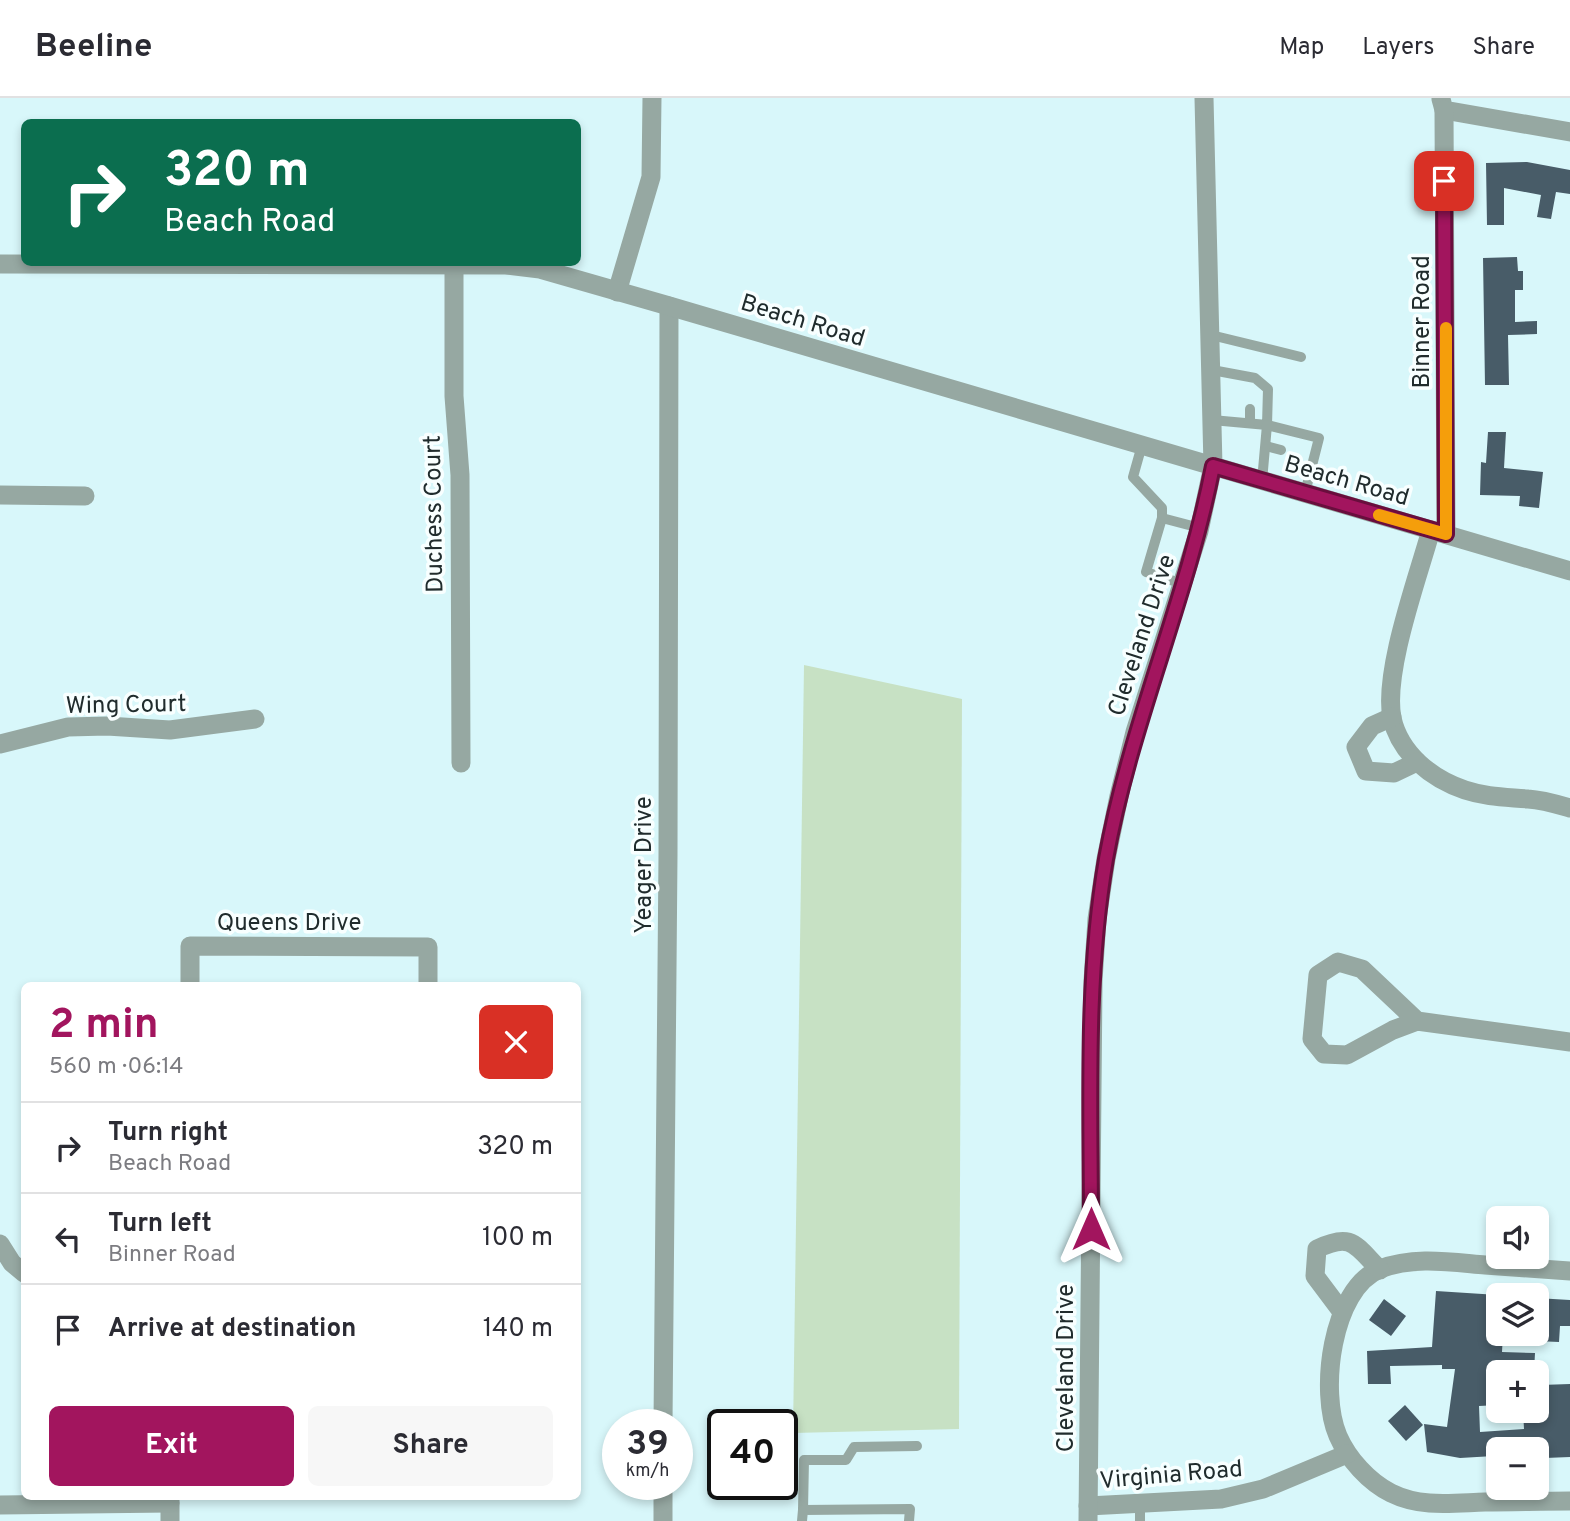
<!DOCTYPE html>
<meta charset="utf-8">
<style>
:root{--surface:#fff;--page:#f7f7f7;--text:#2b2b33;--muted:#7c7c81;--line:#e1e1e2;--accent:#a2155e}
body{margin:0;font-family:Overpass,sans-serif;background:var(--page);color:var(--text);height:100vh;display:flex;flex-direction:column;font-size:26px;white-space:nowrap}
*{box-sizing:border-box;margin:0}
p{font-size:23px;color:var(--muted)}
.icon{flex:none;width:38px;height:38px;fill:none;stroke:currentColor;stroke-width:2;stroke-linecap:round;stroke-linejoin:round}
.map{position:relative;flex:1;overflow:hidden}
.drawer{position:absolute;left:21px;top:884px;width:560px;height:518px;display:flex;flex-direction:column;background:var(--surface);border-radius:10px;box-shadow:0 4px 10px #0003}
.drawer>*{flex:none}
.hud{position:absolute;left:21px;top:21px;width:560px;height:147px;border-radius:10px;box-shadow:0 4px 10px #0003;background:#0b6e4f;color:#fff;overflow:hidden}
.buttons{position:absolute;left:1486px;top:1108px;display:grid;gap:14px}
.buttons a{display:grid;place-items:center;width:63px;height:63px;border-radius:10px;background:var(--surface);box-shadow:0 4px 10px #0003;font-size:35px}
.speed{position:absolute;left:602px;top:1311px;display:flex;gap:14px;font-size:35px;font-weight:700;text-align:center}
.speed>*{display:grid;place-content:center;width:91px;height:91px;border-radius:50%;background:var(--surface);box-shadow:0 4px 10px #0003;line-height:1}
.speed small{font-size:18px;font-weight:400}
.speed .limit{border:4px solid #111;border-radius:10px;background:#fff;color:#111}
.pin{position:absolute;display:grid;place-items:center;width:60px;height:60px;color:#fff;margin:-30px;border-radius:14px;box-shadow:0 4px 10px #0006}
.me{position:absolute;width:77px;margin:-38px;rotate:0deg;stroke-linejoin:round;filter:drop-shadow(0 0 5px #0008)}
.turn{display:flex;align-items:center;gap:24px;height:147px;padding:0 28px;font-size:32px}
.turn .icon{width:91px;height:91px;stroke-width:2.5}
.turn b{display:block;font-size:49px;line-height:60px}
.round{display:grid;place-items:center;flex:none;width:74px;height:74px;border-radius:10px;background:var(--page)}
.headline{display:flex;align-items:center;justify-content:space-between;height:119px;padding:0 28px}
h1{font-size:42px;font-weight:700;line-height:52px;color:var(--accent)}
.action{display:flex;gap:14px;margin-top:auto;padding:14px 28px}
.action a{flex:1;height:80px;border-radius:10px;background:var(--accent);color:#fff;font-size:28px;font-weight:700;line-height:80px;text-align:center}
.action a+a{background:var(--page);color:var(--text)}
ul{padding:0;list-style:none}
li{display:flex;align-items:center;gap:21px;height:91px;padding:0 28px;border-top:2px solid var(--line)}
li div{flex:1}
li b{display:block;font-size:26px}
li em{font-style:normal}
header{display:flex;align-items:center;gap:42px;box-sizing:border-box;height:98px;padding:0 35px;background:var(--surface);border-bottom:2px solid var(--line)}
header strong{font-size:33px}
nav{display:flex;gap:38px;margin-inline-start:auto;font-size:24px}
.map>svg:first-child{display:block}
.green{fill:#c7e1c4}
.building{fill:#485c68}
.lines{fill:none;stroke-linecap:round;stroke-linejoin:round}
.service{stroke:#96a8a2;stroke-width:10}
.minor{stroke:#96a8a2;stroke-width:19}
.tertiary{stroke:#96a8a2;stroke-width:19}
.route-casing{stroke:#690e3d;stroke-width:18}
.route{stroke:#a2155e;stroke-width:12}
.slow{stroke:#f59e0b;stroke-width:12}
.labels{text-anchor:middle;stroke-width:7;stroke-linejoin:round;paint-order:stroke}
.street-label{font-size:24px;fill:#202c2d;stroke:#f8ffff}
</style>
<header>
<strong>Beeline</strong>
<nav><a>Map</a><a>Layers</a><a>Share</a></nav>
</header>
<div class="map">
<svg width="1570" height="1423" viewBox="0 0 1570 1423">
<rect width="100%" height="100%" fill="#d8f7fa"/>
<path class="green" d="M804,567l158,34 -3,730 -166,4z"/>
<g class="building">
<path d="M1527,64l43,8v24l-14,-2 -5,27 -14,-2 4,-22 -37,-7v37h-17l-1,-62z"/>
<path d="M1517,159l1,14h5v19h-8v32l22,-1v13l-29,1 1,50h-24l-2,-127z"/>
<path d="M1488,334h18l-2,36 39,4 -4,36 -20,-2 1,-10 -40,-1 1,-33 5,1z"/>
<path d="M1436,1193l62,4v39h5l-1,18 33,1 -1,19 -36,-2v35l-19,1 1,26 44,-3 -1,-19h13v-9h5v-16l29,-1v73l-25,1v-9h-52l1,7 -34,2 -33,-6 -3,-28 23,3 8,-58h-13v-4l-52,1 1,18h-23l-1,-33 65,-4z"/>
<path d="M1536,1200l34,2v26h-10l-1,16 -23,-1z"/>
<path d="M1384,1201l22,17 -15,20 -22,-16z"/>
<path d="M1405,1307l18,20 -17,16 -18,-20z"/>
</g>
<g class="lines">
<g class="service">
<path d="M1211,237l90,22"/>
<path d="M1212,272l43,8 13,11 -1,36 -55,-5"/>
<path d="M1250,311v14"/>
<path d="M1142,347l-9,32 29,31v10l-16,54 37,12"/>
<path d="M1266,348l15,4"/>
<path d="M1262,383l5,-56 52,13 -14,55"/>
<path d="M1162,420l38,10"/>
<path d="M803,1412l1,-50h42l8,-13 63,-1"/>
<path d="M802,1423l1,-11 107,-1 -1,12"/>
<path d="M1140,1423v-17"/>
</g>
<g class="minor">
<path d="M1441,1l3,11 126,22"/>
<path d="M1444,12l2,424"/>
<path d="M454,166v132l6,79 1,288"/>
<path d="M617,194l34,-115 1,-79"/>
<path d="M0,397l85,1"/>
<path d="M1431,432c-13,47 -48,142 -39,188 8,36 40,61 73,72 21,7 41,7 63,9 15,1 28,5 42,9"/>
<path d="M1392,619l-20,9 -16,21 10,24 28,2 23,-11"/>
<path d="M0,646l68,-17 39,-1 63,4 85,-11"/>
<path d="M190,887v-39l238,1v38"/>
<path d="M1417,923l-55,-52 -24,-7 -20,13 -6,64 12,15 23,1 46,-25 24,-9 153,21"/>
<path d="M0,1146l12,19 12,10"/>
<path d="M1570,1173c-28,-2 -56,-4 -85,-6 -35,-3 -71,-9 -105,4 -49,20 -61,124 -42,167 10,23 31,46 53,57 30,15 62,10 94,9 28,0 57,-1 85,-1"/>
<path d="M1342,1214l-27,-36 2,-27c35,-17 38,-4 63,21"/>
<path d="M663,1326l5,-569 1,-549"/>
<path d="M170,1398v25"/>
<path d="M0,1407l170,-2"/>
<path d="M1088,1408l133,-7 42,-10 84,-35"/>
<path d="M663,1423v-37"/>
</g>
<g class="tertiary">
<path d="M0,166l506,1 34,4 129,37 901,265"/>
<path d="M1088,1423l5,-540 4,-62 9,-60 13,-63 16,-64 64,-201 14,-65 -9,-368"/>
</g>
</g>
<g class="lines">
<defs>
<path id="route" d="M1091,1131c0,-123 -6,-248 15,-370 24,-134 81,-259 107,-393l233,68 -2,-353"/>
</defs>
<use href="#route" class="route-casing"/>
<use href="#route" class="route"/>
<path class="slow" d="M1379,417l67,19v-206"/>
</g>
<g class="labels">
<g class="street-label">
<text transform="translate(803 222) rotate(17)" y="8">Beach Road</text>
<text transform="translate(1421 224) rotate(-90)" y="8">Binner Road</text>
<text transform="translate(1347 382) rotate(16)" y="8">Beach Road</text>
<text transform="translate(433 416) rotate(-91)" y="8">Duchess Court</text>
<text transform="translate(1141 537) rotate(-72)" y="8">Cleveland Drive</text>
<text transform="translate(126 606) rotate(-1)" y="8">Wing Court</text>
<text transform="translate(643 767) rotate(-90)" y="8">Yeager Drive</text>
<text x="289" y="832">Queens Drive</text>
<text transform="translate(1065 1270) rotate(-90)" y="8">Cleveland Drive</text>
<text transform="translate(1171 1376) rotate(-5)" y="8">Virginia Road</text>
</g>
</g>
</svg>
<div class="buttons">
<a><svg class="icon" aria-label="sound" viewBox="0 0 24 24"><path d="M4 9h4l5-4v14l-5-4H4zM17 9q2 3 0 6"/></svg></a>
<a><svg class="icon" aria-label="layers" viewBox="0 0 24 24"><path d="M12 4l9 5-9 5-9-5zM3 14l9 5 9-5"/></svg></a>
<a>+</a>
<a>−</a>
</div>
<div class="speed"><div>39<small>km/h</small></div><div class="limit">40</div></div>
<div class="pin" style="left:1444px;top:83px;background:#d93025"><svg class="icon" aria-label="arrive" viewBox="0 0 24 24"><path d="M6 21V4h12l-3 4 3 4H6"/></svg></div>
<svg class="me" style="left:1091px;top:1131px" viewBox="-20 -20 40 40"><path d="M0-17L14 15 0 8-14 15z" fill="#a2155e" stroke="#fff" stroke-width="4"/></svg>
<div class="hud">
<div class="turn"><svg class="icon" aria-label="right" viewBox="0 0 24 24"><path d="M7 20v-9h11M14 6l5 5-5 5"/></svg><div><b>320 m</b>Beach Road</div></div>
</div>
<section class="drawer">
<div class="headline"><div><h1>2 min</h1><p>560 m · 06:14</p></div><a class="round" style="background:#d93025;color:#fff"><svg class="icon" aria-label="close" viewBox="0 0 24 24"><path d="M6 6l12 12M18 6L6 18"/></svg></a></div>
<ul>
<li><svg class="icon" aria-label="right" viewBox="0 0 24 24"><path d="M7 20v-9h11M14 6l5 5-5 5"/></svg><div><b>Turn right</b><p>Beach Road</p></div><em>320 m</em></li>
<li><svg class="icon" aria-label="left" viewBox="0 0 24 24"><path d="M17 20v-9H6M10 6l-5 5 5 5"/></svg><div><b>Turn left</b><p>Binner Road</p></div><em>100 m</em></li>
<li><svg class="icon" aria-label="arrive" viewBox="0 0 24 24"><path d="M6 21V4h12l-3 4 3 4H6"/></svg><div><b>Arrive at destination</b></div><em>140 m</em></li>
</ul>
<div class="action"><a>Exit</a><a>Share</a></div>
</section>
</div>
